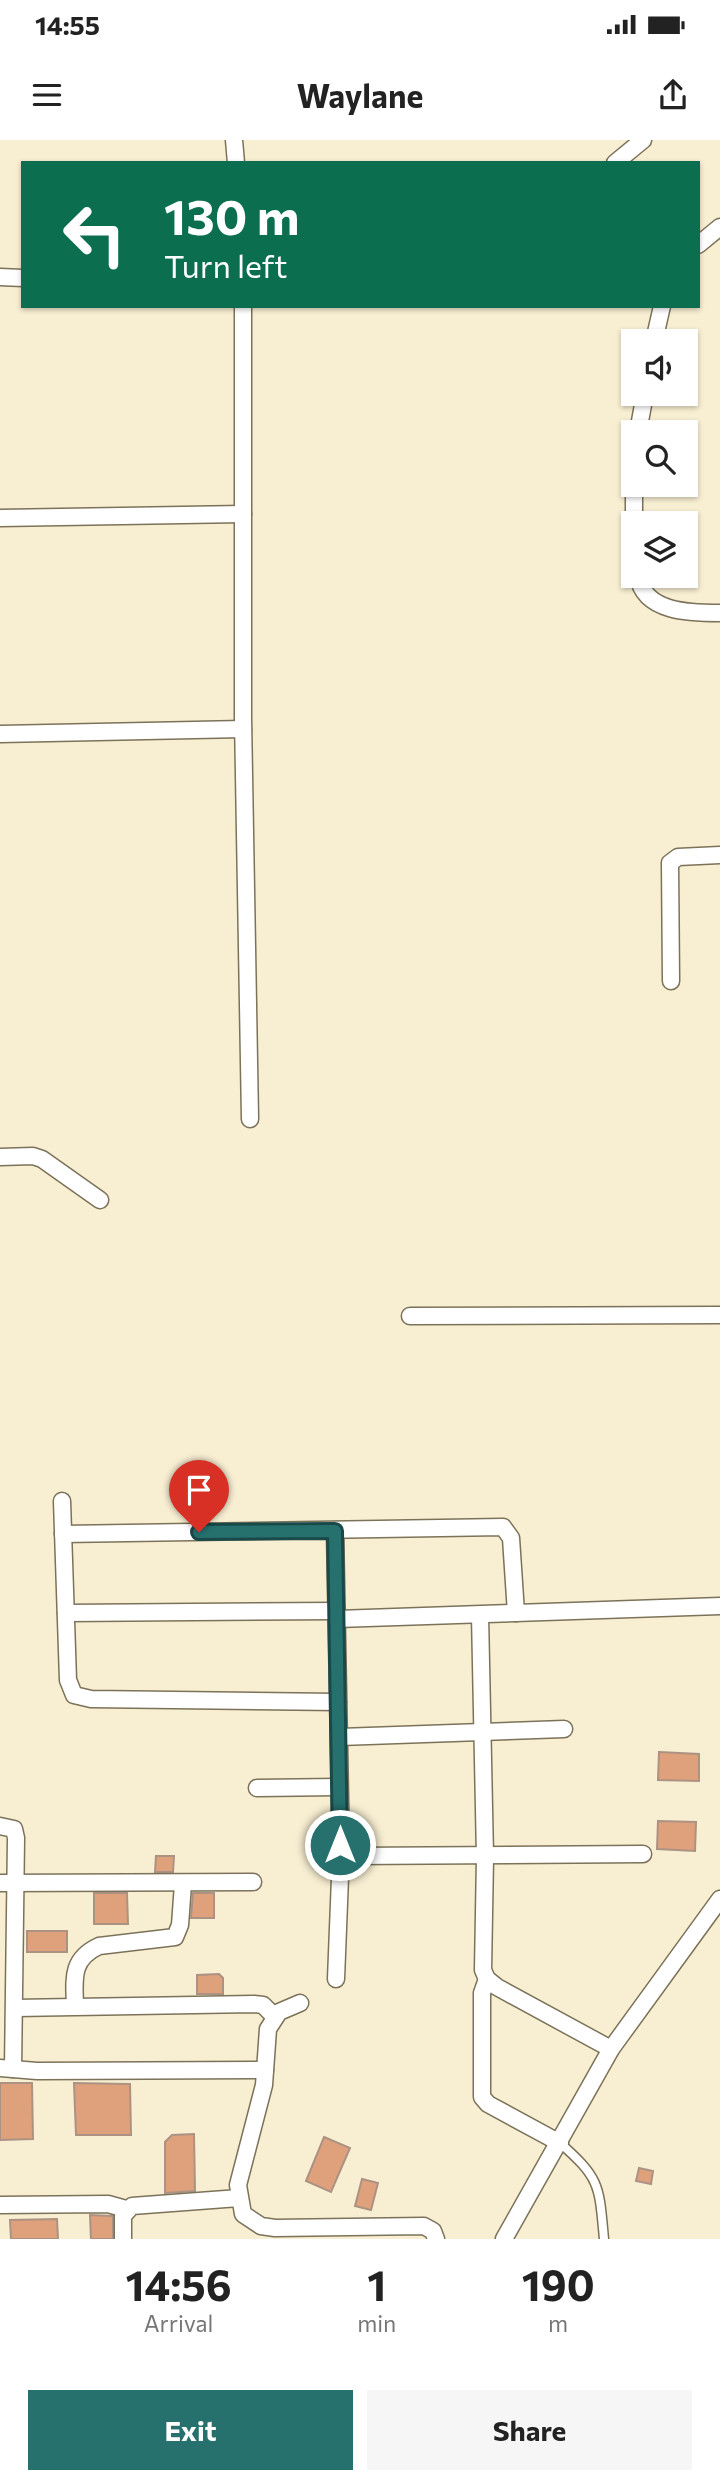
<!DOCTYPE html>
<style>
:root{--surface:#fff;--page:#f6f6f6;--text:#222;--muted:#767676;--accent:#26706e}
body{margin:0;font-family:Commissioner,sans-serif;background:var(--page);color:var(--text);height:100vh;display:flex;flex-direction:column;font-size:26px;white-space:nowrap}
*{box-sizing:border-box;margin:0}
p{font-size:23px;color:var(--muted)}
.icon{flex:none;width:38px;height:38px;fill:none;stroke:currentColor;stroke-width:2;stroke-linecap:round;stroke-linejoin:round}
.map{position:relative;height:2099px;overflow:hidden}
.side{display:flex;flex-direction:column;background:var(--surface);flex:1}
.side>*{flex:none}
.guide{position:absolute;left:21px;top:21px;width:679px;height:147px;border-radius:0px;box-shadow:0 2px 5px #0004;background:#0b6e4f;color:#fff;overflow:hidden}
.tools{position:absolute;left:621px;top:189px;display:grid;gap:14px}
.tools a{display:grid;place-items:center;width:77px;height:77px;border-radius:0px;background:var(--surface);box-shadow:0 2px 5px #0004;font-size:35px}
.pin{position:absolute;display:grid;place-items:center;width:60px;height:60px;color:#fff;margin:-72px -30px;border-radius:50% 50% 50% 0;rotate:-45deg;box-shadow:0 0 7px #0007}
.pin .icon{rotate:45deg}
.me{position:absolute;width:77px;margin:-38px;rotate:0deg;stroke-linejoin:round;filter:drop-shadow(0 0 5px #0008)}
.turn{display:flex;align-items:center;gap:24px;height:147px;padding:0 28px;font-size:32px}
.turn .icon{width:91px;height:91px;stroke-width:2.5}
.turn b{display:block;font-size:49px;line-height:60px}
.eta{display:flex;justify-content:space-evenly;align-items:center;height:119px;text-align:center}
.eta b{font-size:42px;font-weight:700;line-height:49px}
.button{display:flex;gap:14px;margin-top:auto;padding:14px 28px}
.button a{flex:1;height:80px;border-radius:0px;background:var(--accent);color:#fff;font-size:28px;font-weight:700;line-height:80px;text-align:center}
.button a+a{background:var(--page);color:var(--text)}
.status{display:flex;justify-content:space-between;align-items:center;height:49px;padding:0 35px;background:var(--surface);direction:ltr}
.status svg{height:19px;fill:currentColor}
header{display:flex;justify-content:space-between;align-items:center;height:91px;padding:0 28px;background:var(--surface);font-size:32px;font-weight:700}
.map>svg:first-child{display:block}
.building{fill:#dea17b;stroke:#ac9283;stroke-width:2}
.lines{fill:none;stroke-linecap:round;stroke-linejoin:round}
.lane-casing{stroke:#7b7259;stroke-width:11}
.street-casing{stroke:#7b7259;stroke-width:19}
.lane{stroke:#fff;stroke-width:8}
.street{stroke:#fff;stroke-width:16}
.route-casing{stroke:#194948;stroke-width:18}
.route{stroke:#26706e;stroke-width:12}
</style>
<div class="status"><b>14:55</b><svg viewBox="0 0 49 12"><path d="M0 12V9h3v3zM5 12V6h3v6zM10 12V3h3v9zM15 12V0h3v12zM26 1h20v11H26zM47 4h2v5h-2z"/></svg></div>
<header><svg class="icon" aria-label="menu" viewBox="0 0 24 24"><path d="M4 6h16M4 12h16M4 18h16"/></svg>Waylane<svg class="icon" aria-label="share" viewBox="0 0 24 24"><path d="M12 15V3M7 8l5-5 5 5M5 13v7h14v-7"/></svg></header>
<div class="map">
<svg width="720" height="2099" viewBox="0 0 720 2099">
<rect width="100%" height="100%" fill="#f8eed2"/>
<g class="building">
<path d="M659,1612l40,2v27l-41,-1z"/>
<path d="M658,1681l38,1 -1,29 -38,-2z"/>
<path d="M156,1716h18l-1,16h-18z"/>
<path d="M94,1753h33l1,31h-34z"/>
<path d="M193,1753h21v25h-23z"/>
<rect x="27" y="1791" width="40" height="21"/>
<path d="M219,1834l4,4v16h-26v-19z"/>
<path d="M0,1943h32l1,56 -33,1z"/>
<path d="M74,1943l56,1 1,51h-55z"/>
<path d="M194,1994l1,57 -30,2v-51l7,-7z"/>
<path d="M324,1997l26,11 -19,44 -25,-11z"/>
<path d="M639,2028l14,3 -2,13 -15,-3z"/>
<path d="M362,2039l16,4 -7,27 -16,-4z"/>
<path d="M90,2075l23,1v23h-22z"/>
<path d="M57,2079l1,20h-47l-1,-19z"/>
</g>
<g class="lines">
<defs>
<path id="lane" d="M560,2003c41,36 39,43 44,96"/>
<g id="street">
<path d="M234,0l2,23"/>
<path d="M615,23l28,-23"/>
<path d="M698,105l22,-18"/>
<path d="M0,137l23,1"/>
<path d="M243,166v412l7,401"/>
<path d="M654,201l8,-35"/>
<path d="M638,292l7,-38"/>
<path d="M634,334v51"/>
<path d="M0,378l243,-4"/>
<path d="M638,436c6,37 53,37 82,37"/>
<path d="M0,594l243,-5"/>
<path d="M671,841l-1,-118 8,-6 42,-2"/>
<path d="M0,1017l33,-1 9,3 58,41"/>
<path d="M410,1176l310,-1"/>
<path d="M62,1361l6,179 6,15 17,4 247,3"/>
<path d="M335,1391l6,321 9,4 293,-2"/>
<path d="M63,1394l440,-7 8,11 5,75"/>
<path d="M66,1473l271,-2"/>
<path d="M480,1475l5,242 -2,113 4,9 10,8 114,62"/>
<path d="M337,1479l383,-13"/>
<path d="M340,1597l224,-8"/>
<path d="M257,1648l82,-1"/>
<path d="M0,1686l14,3 2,9 -3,231"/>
<path d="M0,1743l253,-1"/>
<path d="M336,1839l5,-127"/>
<path d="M487,1839l-5,14v104l6,7 72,39"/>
<path d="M300,1863l-21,9 -11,17 -4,56 -26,100 5,29 18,12 14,2 149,-2 9,5 3,8"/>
<path d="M75,1866c-1,-28 -4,-47 24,-60l76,-9 5,-12 3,-41"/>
<path d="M15,1868l239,-4 9,1 12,12"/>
<path d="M0,1928l37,3 228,-1"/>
<path d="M0,2065l108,-1 18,5"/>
<path d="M123,2099v-23l9,-10 107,-8"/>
<path d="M504,2099l107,-190 109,-150"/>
</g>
</defs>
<use href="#lane" class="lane-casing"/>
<use href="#street" class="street-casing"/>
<use href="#lane" class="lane"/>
<use href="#street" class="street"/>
</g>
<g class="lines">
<defs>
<path id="route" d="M199,1392l136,-1 5,314"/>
</defs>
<use href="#route" class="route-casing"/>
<use href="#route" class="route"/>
</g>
</svg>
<div class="tools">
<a><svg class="icon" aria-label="sound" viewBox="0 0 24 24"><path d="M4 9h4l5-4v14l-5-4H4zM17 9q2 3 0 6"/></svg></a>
<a><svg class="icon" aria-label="search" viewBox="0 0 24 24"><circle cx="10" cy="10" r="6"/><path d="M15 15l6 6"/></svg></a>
<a><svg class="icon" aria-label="layers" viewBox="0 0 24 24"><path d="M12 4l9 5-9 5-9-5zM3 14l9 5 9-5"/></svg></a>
</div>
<div class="pin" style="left:199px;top:1392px;background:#d93025"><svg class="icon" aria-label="arrive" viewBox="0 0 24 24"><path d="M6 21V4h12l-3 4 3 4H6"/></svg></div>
<svg class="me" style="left:340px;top:1705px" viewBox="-20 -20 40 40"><circle r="17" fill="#26706e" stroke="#fff" stroke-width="3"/><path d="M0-11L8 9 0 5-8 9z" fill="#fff"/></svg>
<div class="guide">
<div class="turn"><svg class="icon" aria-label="left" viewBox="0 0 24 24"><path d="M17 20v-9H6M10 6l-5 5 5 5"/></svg><div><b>130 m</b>Turn left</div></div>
</div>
</div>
<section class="side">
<div class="eta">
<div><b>14:56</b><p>Arrival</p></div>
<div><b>1</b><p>min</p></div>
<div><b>190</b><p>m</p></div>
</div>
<div class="button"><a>Exit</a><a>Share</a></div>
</section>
